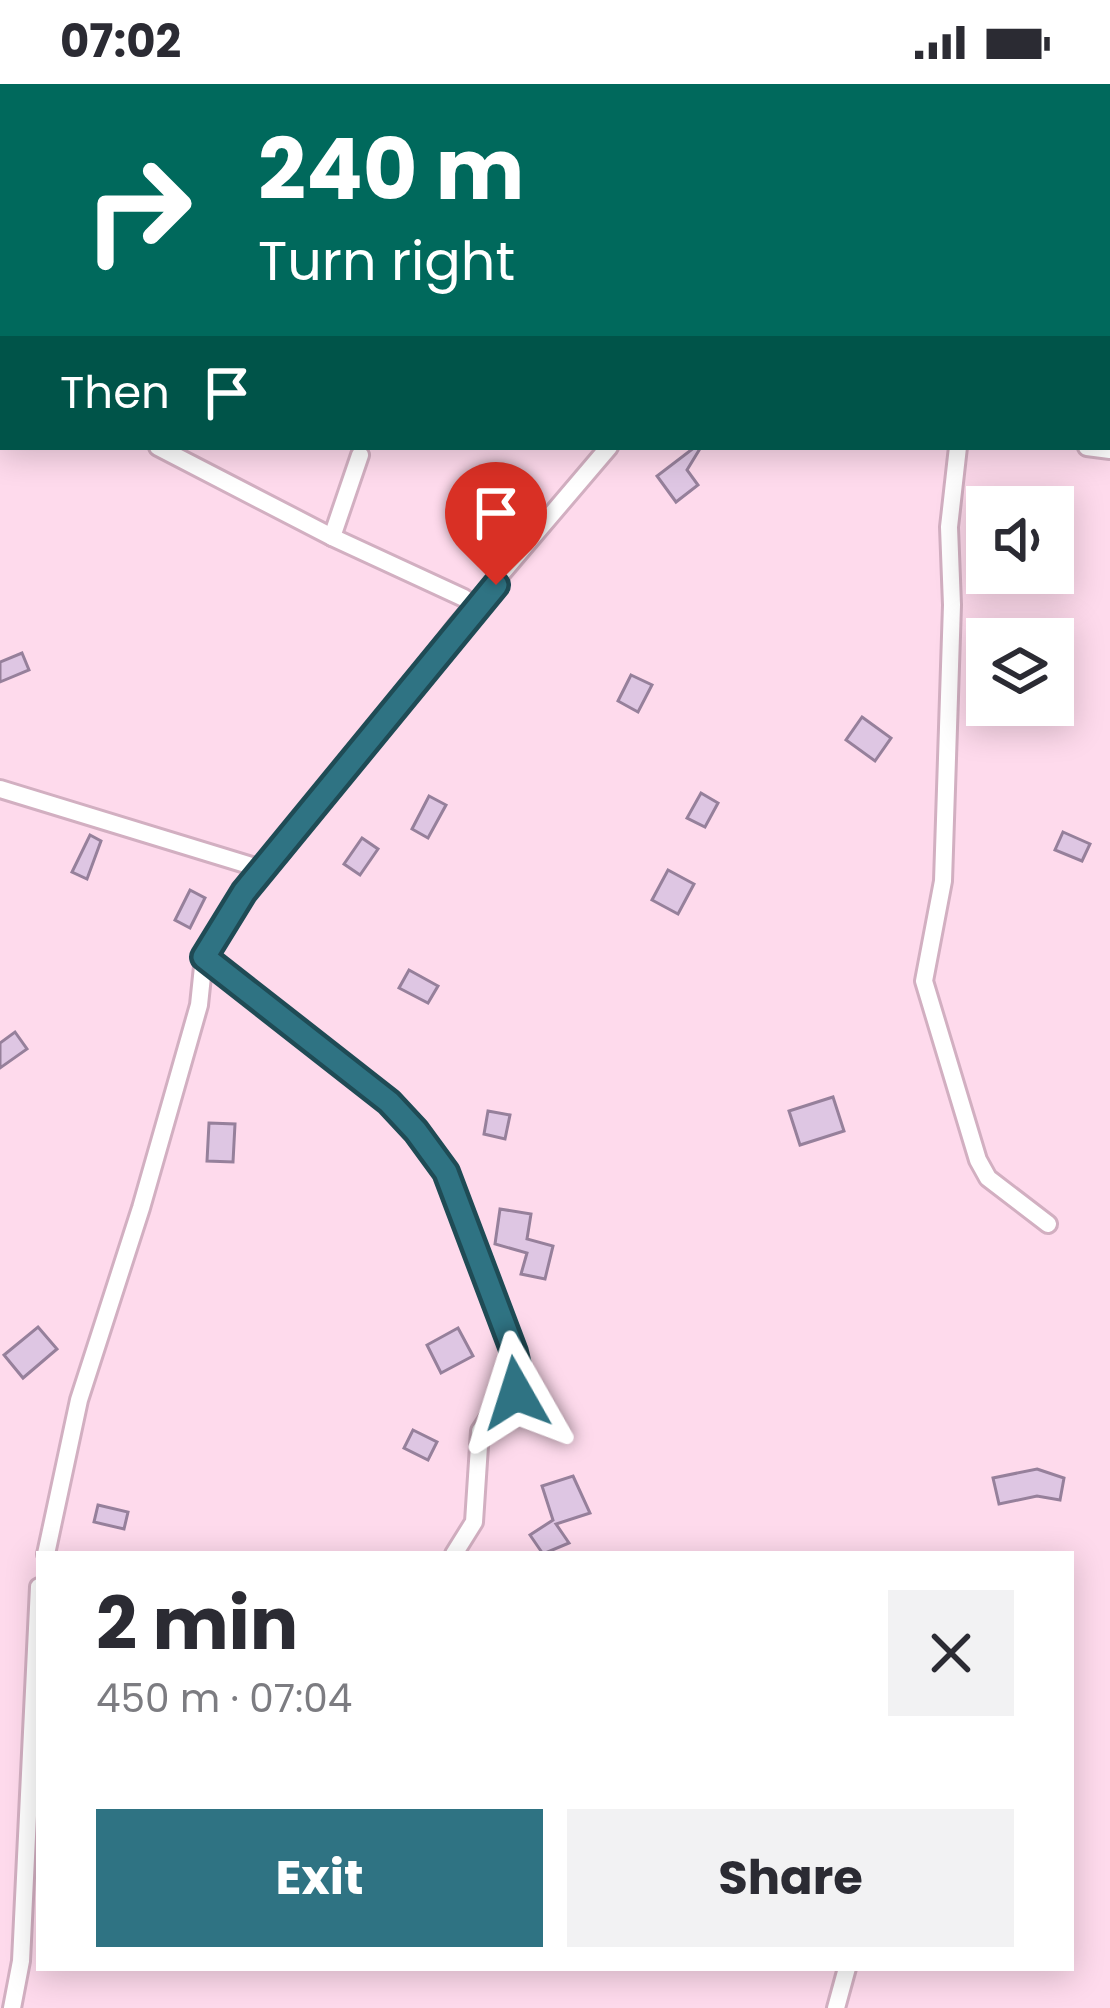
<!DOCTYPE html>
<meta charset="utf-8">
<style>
:root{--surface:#fff;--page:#f2f2f3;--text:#2b2b33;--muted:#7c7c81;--accent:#2f7383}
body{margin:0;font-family:Poppins,sans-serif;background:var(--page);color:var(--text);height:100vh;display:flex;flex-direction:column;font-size:45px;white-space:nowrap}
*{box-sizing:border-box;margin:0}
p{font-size:39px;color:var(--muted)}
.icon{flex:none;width:66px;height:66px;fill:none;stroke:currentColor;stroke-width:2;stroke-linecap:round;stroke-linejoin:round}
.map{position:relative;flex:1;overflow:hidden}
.drawer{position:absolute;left:36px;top:1467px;width:1038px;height:420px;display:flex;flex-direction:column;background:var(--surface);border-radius:0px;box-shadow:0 6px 30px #0003}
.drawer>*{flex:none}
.hud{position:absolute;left:0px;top:0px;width:1110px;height:366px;box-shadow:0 6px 30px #0003;background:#00695c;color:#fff;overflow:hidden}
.fabs{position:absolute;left:966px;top:402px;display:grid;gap:24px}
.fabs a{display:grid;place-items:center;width:108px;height:108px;border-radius:0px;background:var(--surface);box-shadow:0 6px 30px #0003;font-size:60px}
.pin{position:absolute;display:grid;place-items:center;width:102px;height:102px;color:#fff;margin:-123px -51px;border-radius:50% 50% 50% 0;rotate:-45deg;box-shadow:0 0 12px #0007}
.pin .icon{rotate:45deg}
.me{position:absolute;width:132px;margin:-66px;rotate:354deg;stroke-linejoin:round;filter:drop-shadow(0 0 9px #0008)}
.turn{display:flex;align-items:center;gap:42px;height:252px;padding:0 60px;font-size:54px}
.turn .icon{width:156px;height:156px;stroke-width:2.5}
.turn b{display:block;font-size:84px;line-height:102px}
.then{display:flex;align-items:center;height:114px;padding:0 60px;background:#0003;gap:24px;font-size:45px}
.round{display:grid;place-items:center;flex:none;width:126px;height:126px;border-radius:0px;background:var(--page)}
.summary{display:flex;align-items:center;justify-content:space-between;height:204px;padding:0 60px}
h1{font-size:72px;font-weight:700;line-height:90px}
.action{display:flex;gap:24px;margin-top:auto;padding:24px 60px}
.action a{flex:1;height:138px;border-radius:0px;background:var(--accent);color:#fff;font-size:48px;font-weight:700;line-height:138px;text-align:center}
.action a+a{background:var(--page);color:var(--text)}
.status{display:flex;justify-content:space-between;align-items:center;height:84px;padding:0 60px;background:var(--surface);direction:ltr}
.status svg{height:33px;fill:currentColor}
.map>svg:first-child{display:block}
.building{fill:#dec6e3;stroke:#96809b;stroke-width:3}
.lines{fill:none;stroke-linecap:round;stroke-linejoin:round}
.street-casing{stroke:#d2afc1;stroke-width:22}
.street{stroke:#fff;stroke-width:16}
.route-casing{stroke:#1f4b55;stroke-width:30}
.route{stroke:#2f7383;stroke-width:21}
</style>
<div class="status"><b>07:02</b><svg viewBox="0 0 49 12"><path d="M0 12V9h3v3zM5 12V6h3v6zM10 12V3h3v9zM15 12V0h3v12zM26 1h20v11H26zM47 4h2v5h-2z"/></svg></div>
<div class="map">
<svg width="1110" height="1924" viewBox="0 0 1110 1924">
<rect width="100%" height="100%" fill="#fedaec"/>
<g class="building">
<path d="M695,363h6l-14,23 11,15 -22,17 -19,-26z"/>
<path d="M22,569l7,17 -29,12v-20z"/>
<path d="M631,591l21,10 -14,27 -20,-11z"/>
<path d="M862,633l29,21 -16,23 -29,-21z"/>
<path d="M701,709l17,10 -13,24 -18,-9z"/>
<path d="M429,712l17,9 -18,33 -16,-9z"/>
<path d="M1063,748l27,12 -8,17 -27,-11z"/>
<path d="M90,751l11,6 -14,38 -15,-7z"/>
<path d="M362,754l16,11 -18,26 -16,-11z"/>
<path d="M668,786l26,14 -16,30 -26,-14z"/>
<path d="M190,806l15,8 -15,30 -15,-8z"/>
<path d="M409,886l29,16 -10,17 -29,-15z"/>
<path d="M15,948l12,17 -27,19v-25z"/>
<path d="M833,1013l11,34 -44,14 -11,-34z"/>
<path d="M488,1027l22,4 -5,24 -21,-5z"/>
<path d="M209,1039l26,1 -2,38 -26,-1z"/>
<path d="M500,1125l31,5 -4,25 26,7 -8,33 -24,-5 6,-21 -32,-9z"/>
<path d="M38,1243l19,22 -34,29 -19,-23z"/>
<path d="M458,1244l15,28 -32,17 -14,-28z"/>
<path d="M413,1346l24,12 -9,18 -24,-12z"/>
<path d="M1037,1385l27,9 -4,22 -23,-4 -38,8 -6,-26z"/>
<path d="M573,1392l17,37 -34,11 13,19 -26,11 -13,-19 23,-15 -11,-34z"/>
<path d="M98,1421l30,7 -4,17 -30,-7z"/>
</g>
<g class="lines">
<defs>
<g id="street">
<path d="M788,0l3,3"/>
<path d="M12,3l3,-3"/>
<path d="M872,3l2,-3"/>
<path d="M0,17l3,-3"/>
<path d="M0,294l3,1"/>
<path d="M158,363l174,90 132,61"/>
<path d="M958,363l-9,80 3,78 -9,276 -19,100 54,179 10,18 60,46"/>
<path d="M1087,363l23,3"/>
<path d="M332,453l28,-82"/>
<path d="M0,705l265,81"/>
<path d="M204,873l185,145 57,70 52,130 23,76 -5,15 -19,13 -17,25 -6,91 -20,32"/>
<path d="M46,1470l33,-154 62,-192 58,-203 5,-48 40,-65 37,-39 174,-225 154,-181"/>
<path d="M12,1924l9,-47 18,-374"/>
<path d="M836,1924l11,-40"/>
</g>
</defs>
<use href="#street" class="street-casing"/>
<use href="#street" class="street"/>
</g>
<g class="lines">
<defs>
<path id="route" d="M496,501l-252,307 -40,65 185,145 27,29 30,41 68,180 6,26 -4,15"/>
</defs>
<use href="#route" class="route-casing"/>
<use href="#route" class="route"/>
</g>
</svg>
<div class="fabs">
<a><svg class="icon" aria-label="sound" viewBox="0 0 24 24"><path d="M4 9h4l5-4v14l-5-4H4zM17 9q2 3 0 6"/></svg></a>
<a><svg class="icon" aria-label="layers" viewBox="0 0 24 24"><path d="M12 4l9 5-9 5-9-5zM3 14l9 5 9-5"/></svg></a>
</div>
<div class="pin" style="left:496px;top:501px;background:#d93025"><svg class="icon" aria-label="arrive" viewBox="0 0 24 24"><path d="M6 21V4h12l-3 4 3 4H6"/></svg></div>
<svg class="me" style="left:516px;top:1309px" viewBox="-20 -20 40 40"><path d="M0-17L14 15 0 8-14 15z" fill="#2f7383" stroke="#fff" stroke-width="4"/></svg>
<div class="hud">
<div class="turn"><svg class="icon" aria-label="right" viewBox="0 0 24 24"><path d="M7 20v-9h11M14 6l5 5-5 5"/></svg><div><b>240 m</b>Turn right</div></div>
<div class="then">Then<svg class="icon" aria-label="arrive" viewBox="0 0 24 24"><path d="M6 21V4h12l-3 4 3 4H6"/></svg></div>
</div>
<section class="drawer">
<div class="summary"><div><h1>2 min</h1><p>450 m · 07:04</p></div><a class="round"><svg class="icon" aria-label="close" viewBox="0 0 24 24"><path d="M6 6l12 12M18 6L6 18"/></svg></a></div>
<div class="action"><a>Exit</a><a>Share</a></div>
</section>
</div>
